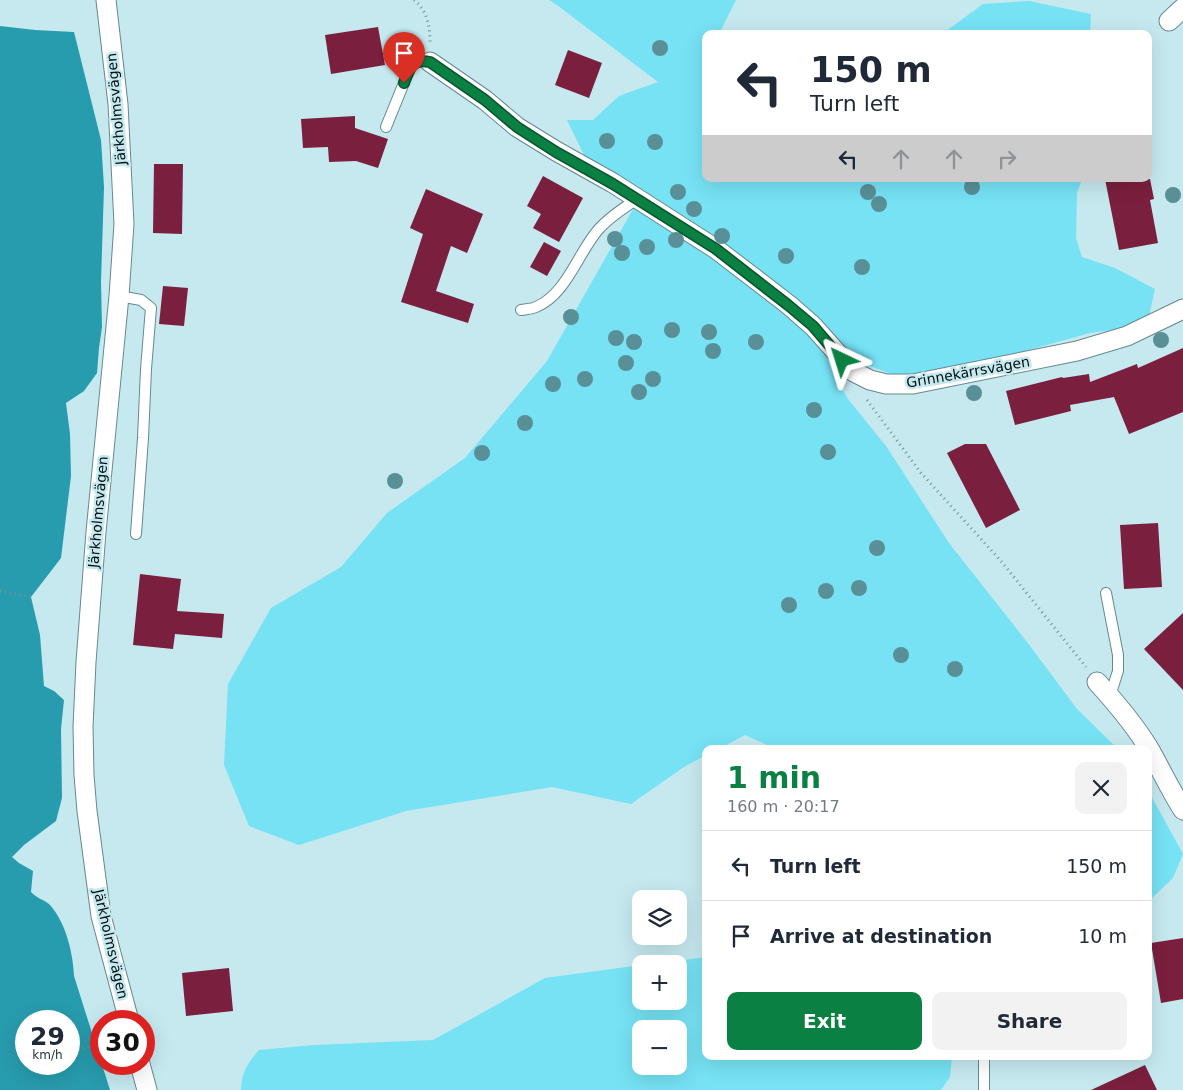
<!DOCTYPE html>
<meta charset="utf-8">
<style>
:root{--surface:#fff;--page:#f2f2f3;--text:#1f2937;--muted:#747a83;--line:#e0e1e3;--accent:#0b8043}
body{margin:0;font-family:"DejaVu Sans",sans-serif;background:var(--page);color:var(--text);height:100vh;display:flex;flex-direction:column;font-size:19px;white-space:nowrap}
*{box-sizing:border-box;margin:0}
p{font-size:16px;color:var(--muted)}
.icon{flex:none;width:28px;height:28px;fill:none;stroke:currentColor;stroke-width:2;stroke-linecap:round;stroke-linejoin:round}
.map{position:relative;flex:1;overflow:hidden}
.details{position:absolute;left:702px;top:745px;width:450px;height:315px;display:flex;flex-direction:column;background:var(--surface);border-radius:10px;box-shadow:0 5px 20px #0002}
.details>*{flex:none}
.top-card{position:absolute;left:702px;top:30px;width:450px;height:152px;border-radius:10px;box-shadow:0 5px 20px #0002;background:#fff;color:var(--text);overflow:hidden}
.tools{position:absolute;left:632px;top:890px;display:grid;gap:10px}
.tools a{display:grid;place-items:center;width:55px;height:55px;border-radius:10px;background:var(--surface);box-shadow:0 5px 20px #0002;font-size:25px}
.speed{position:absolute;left:15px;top:1010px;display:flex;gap:10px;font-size:25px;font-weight:700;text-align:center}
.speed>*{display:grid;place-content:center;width:65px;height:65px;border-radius:50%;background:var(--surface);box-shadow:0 5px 20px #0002;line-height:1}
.speed small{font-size:12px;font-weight:400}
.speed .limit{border:8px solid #d22;background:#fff;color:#111}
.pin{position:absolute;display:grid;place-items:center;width:42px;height:42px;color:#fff;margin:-51px -21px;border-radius:50% 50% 50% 0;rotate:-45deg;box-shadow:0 0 5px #0007}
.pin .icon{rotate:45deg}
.me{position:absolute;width:55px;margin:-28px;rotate:319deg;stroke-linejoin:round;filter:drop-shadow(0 0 4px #0008)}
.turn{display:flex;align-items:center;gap:18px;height:105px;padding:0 25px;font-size:22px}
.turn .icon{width:65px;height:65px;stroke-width:2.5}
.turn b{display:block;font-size:35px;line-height:42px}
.lanes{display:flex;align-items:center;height:48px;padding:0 25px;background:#0003;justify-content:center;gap:25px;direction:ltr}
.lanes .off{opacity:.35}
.round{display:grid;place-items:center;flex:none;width:52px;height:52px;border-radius:10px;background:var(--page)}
.summary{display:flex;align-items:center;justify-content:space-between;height:85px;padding:0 25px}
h1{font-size:30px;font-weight:700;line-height:38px;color:var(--accent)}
.primary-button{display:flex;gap:10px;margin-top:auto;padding:10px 25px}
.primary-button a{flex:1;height:58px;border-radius:10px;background:var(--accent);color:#fff;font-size:20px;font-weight:700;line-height:58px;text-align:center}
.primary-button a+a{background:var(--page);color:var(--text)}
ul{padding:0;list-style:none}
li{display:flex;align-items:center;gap:15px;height:70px;padding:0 25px;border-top:1px solid var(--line)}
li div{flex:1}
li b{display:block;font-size:19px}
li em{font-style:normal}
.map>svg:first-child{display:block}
.green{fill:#76e2f4;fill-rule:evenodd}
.water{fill:#279cae;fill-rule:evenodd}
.building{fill:#7a1f3d}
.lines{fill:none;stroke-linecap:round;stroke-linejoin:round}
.lane-casing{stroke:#67888e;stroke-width:12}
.street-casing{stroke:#67888e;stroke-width:21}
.path{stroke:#779195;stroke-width:3;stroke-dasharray:1 4;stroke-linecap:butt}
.lane{stroke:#fff;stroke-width:10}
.street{stroke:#fff;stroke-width:19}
.tree{fill:#598f97}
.route-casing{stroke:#07532c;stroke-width:12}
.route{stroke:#0b8043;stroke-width:9}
.labels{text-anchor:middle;stroke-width:5;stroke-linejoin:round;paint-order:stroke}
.street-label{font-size:14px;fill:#030e10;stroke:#c5e9ef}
</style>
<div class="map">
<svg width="1183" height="1090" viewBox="0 0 1183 1090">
<rect width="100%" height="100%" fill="#c5e9ef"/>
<g class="green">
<path d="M549,0h187l-17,34h-13v145h376l-5,14 -1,45 6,19 33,11 40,21 -6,27 -30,13 -29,4 -98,27 -77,15 -24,-1 -34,-13 -23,15 14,23 38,47 63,97 78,99 50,67 41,40h-342l-31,-14 -26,14h-13v6l-22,12 -53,37 -79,-17 -146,24 -107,34 -50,-19 -25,-61 4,-81 43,-76 70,-41 46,-54 78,-55 82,-97 94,-166 -57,-40 -17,-35h26l26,-24 39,-14 -101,-77z"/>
<path d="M1029,1l62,13 -1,20h-148l41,-30z"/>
<path d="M1149,792l34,62 -10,24 -24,23z"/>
<path d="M706,957v99h246l-2,21 -9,13h-700c0,-16 7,-28 18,-40l55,-5 119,-5 112,-62 96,-13v36h38v-37h-24zM641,1029h38v37h-38z"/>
</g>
<path class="water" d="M0,26l35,4 39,2 27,108 3,47 -3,95 1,45 -3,21 -2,25 -13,18 -18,12 4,31 1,42 -10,82 -30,39 9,38 4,51 10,5 10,9 -3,29 1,69 -6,23 -32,24 -12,12 7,6 14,8 -2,21c5,6 14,8 19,13 16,18 23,48 24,71l36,114h-110zM26,1021h43v43h-43z"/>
<g class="building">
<path d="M378,27l7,38 -54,9 -6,-39z"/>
<path d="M568,50l34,13 -13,35 -34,-13z"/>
<path d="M355,116v12l33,11 -10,29 -22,-7 -27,1 -1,-15 -25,1 -2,-29z"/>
<path d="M154,164h29l-1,70 -29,-1z"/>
<path d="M543,176l40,22 -24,44 -26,-14 8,-14 -14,-8z"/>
<path d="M1105,179h45l4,20 -4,1 8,43 -39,7z"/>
<path d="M426,189l57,25 -16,39 -16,-7 -15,45 38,13 -6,19 -67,-21 22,-68 -13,-6z"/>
<path d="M544,242l17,9 -14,25 -17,-9z"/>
<path d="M163,286l25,2 -4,38 -25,-2z"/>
<path d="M1183,348v64l-54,22 -15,-37 -44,8 1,6 -56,14 -9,-34 56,-14 1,1 26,-4 1,8 47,-18 1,4z"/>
<path d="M965,444h21l34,66 -34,18 -39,-75z"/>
<path d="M1158,523l4,64 -38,2 -4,-64z"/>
<path d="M140,574l41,5 -4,32 47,3 -2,24 -47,-4 -2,15 -40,-4z"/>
<path d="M1183,613v77l-39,-41z"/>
<path d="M1183,938v61l-22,4 -10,-60z"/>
<path d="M229,968l4,43 -47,5 -4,-43z"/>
<path d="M1145,1065l12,25h-66z"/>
</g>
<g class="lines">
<defs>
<g id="lane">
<path d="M386,127l24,-59c7,-8 10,-8 20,-6"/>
<path d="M119,296l22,4 10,8 -5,61 -3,69 -7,96"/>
<path d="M521,310c5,-1 11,-1 15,-3 30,-12 42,-54 62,-77 11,-13 26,-22 39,-31"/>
<path d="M1106,593l12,62v16l-8,25"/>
<path d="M984,1056v34"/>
</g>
<g id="street">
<path d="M106,0l12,104 6,120 -5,72 -23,236 -10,130 -3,65 1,48 3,36 14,105 28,105"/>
<path d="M1169,21l14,-13"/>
<path d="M430,62l55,38 32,27 39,24 57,32 103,66 73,56 24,21 41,46 16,8 16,4h27l164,-33 50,-15 56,-27"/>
<path d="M1097,682c20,22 39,44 54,70 11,20 20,39 32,58"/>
<path d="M140,1064l7,26"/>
</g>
</defs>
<use href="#lane" class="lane-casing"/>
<use href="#street" class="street-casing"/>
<g class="path">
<path d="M414,0c13,10 16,26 16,42"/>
<path d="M867,400l54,73 80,88 85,106"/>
<path d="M0,591l31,6"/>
<path d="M69,1054l28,-11"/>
</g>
<use href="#lane" class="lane"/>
<use href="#street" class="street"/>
</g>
<g class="tree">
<circle cx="660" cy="48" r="8"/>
<circle cx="607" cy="141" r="8"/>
<circle cx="655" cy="142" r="8"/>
<circle cx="972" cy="187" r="8"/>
<circle cx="678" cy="192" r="8"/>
<circle cx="868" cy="192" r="8"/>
<circle cx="1173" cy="195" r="8"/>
<circle cx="879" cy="204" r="8"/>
<circle cx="694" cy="209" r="8"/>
<circle cx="722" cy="236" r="8"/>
<circle cx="615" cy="239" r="8"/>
<circle cx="676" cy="240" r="8"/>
<circle cx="647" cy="247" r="8"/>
<circle cx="622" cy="253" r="8"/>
<circle cx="786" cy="256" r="8"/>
<circle cx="862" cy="267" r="8"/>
<circle cx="571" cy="317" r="8"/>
<circle cx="672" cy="330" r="8"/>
<circle cx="709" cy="332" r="8"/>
<circle cx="616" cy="338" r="8"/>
<circle cx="1161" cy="340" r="8"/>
<circle cx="634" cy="342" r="8"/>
<circle cx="756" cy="342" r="8"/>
<circle cx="713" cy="351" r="8"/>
<circle cx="626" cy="363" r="8"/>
<circle cx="585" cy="379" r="8"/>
<circle cx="653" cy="379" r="8"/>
<circle cx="553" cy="384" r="8"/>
<circle cx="639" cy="392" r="8"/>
<circle cx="974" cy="393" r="8"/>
<circle cx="814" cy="410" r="8"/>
<circle cx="525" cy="423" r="8"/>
<circle cx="828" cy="452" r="8"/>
<circle cx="482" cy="453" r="8"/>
<circle cx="395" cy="481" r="8"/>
<circle cx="877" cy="548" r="8"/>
<circle cx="859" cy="588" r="8"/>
<circle cx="826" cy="591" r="8"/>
<circle cx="789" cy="605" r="8"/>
<circle cx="901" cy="655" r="8"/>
<circle cx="955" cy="669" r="8"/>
</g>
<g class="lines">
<defs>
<path id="route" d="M404,83c6,-15 8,-25 26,-21l55,38 32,27 39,25 57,32 103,65 72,56 25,21 29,34"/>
</defs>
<use href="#route" class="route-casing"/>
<use href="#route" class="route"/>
</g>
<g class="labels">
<g class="street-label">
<text transform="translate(116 109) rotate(-95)" y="5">Järkholmsvägen</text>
<text transform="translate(968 372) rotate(-10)" y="5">Grinnekärrsvägen</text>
<text transform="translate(98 512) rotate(-85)" y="5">Järkholmsvägen</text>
<text transform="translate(111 944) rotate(77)" y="5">Järkholmsvägen</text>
</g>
</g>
</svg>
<div class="tools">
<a><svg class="icon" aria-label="layers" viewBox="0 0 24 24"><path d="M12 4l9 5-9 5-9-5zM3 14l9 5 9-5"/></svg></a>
<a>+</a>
<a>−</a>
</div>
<div class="speed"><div>29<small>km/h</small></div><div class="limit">30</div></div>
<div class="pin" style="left:404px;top:83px;background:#d93025"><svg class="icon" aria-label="arrive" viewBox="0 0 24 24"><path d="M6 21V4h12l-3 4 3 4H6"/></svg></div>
<svg class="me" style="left:842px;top:360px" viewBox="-20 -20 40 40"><path d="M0-17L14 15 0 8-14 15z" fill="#0b8043" stroke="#fff" stroke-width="4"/></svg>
<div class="top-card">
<div class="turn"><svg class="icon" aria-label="left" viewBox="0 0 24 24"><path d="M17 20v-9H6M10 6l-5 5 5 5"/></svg><div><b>150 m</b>Turn left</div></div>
<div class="lanes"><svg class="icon" aria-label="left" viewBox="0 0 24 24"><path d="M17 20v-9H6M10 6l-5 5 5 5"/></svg><svg class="icon off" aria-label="ahead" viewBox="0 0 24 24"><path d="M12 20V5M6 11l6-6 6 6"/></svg><svg class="icon off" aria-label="ahead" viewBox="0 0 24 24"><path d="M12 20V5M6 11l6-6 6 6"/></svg><svg class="icon off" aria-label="right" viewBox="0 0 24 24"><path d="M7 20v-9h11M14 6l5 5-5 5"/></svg></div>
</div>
<section class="details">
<div class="summary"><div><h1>1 min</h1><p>160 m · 20:17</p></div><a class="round"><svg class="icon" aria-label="close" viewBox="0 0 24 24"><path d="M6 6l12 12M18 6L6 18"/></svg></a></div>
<ul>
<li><svg class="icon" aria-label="left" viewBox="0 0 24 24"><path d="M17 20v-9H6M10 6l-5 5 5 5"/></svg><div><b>Turn left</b></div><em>150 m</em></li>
<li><svg class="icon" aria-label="arrive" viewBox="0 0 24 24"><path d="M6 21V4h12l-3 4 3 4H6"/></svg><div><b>Arrive at destination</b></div><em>10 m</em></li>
</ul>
<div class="primary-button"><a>Exit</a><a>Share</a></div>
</section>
</div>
